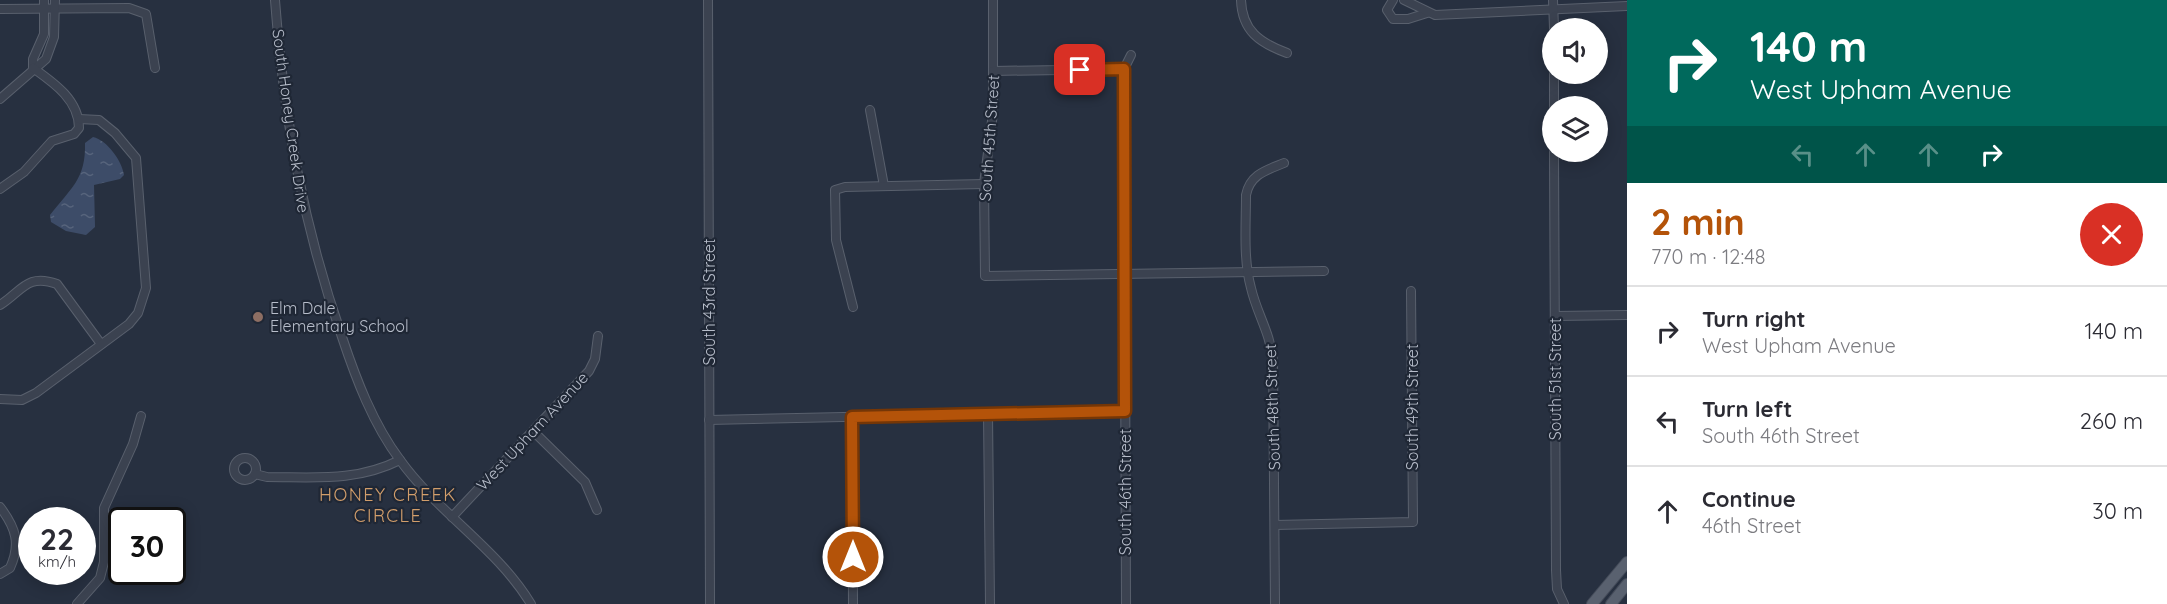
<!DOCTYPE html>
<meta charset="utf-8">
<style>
:root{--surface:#fff;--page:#f2f2f3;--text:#2b2b33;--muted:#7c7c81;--line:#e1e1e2;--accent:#b45309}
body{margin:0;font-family:Quicksand,sans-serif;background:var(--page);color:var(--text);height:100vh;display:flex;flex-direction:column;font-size:22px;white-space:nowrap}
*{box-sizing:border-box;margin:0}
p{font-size:20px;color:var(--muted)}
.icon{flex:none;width:33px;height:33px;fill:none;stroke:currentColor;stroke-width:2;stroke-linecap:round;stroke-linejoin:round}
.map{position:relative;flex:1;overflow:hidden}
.drawer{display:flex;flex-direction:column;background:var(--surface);width:540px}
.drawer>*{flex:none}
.guide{background:#00695c;color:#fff;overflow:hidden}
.controls{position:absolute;left:1542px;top:18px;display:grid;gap:12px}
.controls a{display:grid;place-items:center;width:66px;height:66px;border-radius:50%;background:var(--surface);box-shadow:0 3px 15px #0003;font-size:30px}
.speed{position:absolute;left:18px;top:507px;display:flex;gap:12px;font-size:30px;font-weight:700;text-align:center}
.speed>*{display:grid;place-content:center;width:78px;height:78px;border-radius:50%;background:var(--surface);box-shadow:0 3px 15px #0003;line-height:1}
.speed small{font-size:15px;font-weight:400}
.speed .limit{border:3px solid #111;border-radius:9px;background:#fff;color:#111}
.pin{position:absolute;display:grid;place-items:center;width:51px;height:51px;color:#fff;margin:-26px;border-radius:12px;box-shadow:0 3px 9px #0006}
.me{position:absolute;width:66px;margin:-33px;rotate:0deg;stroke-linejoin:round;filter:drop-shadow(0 0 4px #0008)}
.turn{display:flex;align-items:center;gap:21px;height:126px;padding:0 24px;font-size:27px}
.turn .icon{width:78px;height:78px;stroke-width:2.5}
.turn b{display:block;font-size:42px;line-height:51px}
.lanes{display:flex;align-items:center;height:57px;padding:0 24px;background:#0003;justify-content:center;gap:30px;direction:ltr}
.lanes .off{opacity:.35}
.round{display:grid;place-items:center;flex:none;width:63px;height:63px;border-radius:32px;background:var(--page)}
.head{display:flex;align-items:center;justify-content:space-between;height:102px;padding:0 24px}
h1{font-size:36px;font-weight:700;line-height:45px;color:var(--accent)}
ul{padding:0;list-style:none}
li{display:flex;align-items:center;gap:18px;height:90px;padding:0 24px;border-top:2px solid var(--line)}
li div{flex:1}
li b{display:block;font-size:22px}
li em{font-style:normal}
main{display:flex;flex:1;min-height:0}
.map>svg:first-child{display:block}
.water{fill:url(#water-ripples)}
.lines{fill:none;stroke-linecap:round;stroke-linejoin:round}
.minor-casing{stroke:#59606d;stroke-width:10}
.major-casing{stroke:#444b59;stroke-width:12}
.minor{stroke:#3b4250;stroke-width:8}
.major{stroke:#59616f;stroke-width:10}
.route-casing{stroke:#753606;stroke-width:15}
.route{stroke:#b45309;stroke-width:10}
.education-dot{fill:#8d6e63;stroke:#1f2735;stroke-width:2}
.labels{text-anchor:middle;stroke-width:4.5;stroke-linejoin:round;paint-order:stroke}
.street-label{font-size:16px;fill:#b7bdca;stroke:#1f2735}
.poi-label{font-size:16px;fill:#b7bdca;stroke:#1f2735;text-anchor:start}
.neighbourhood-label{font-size:18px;letter-spacing:1.5px;fill:#d29e6b;stroke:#1f2735}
</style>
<main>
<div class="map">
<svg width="1627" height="604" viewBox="0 0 1627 604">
<defs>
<pattern id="water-ripples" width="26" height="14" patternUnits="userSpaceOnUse" patternTransform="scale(1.5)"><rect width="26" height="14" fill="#3d4c68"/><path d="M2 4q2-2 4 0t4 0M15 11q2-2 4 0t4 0" fill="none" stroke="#57647c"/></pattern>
</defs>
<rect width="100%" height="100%" fill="#273040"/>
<path class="water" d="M93,137c14,3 29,24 31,38l-4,4 -26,6 1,42 -9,8 -20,-4 -15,-9 -1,-7c21,-27 36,-36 35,-72z"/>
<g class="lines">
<defs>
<g id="minor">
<path d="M275,0c9,118 28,225 67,337 14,42 31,87 58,123 38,53 97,88 131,144"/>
<path d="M708,0l2,604"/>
<path d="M993,0v113l-9,71 1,92 339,-5"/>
<path d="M1241,0c1,31 19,43 46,53"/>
<path d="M1393,0l-6,10 6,9h15l19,-6"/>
<path d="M1404,0l31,15 192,-9"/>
<path d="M1553,0l1,28"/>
<path d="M0,9l129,-1 17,6 9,54"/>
<path d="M33,68v-9l11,-25v-34"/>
<path d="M993,71l131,-2"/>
<path d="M1554,74v32"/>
<path d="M0,99l46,-40 8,-22 1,-37"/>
<path d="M870,110l14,76"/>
<path d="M1554,152l2,418 1,19 7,15"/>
<path d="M0,189l24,-17 28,-31 22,-7 5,-6c0,-28 -25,-45 -46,-60"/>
<path d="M0,305c22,-14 27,-32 57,-21l44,60"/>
<path d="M853,307l-17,-67 -1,-50 10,-3 139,-3"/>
<path d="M1555,316l72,-1"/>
<path d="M0,399l22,1 14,-7 93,-69 9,-11 8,-25 -10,-130 -21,-25 -16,-13 -20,-1"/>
<path d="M988,414l2,190"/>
<path d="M852,417l1,187"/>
<path d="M709,420l416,-9"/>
<path d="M533,431l52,51 12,28"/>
<circle cx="245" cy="469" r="11"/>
<path d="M255,474l12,3c48,0 89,5 133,-17"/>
<path d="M0,507c16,21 21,37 10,61l-10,6"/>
<path d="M452,517l137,-146 6,-12 3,-23"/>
<path d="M1275,525l138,-3 -2,-231"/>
<path d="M77,604l23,-26 4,-16v-54l29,-64 8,-28"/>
<path d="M1126,604l-2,-535 7,-14"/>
<path d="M1275,604l-2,-244c-3,-28 -16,-46 -22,-72 -8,-29 -5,-63 -5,-93 4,-21 21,-25 38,-32"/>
</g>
<g id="major">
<path d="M1592,604l35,-42"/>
<path d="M1611,604l16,-20"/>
</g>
</defs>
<use href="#minor" class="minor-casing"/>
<use href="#major" class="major-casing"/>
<use href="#minor" class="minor"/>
<use href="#major" class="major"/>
</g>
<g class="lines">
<defs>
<path id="route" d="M853,557l-1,-140 273,-6 -1,-342 -44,1"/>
</defs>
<use href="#route" class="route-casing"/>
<use href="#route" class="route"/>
</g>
<circle class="education-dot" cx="258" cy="317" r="6"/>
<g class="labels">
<g class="street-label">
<text transform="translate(291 121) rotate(82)" y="6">South Honey Creek Drive</text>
<text transform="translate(989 138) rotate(-86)" y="6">South 45th Street</text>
<text transform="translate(709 302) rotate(-90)" y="6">South 43rd Street</text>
<text transform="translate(1555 379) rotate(-90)" y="6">South 51st Street</text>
<text transform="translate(1272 407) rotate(-92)" y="6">South 48th Street</text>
<text transform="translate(1412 407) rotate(-90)" y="6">South 49th Street</text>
<text transform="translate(532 431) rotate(-47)" y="6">West Upham Avenue</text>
<text transform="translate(1125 492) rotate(-90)" y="6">South 46th Street</text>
</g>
<g class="poi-label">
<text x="270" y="314">Elm Dale<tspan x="270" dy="18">Elementary School</tspan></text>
</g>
<g class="neighbourhood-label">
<text x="388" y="501">HONEY CREEK<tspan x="388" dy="21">CIRCLE</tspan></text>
</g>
</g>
</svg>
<div class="controls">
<a><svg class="icon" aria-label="sound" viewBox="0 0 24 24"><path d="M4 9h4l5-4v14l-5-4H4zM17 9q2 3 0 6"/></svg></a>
<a><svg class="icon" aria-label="layers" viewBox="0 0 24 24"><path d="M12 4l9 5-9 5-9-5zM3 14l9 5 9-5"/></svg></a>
</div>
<div class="speed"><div>22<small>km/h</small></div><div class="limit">30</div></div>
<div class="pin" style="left:1080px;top:70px;background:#d93025"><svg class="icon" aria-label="arrive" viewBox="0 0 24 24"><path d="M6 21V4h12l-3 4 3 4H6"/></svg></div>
<svg class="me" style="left:853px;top:557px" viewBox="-20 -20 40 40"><circle r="17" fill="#b45309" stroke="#fff" stroke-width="3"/><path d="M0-11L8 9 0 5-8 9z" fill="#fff"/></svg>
</div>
<section class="drawer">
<div class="guide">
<div class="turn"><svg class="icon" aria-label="right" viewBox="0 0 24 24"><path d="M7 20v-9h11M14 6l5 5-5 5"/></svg><div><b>140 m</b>West Upham Avenue</div></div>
<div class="lanes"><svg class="icon off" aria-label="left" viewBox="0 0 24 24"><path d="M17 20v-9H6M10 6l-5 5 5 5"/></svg><svg class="icon off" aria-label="ahead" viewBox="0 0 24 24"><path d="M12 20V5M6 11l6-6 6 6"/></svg><svg class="icon off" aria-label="ahead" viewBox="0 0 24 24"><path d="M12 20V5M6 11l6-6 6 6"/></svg><svg class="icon" aria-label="right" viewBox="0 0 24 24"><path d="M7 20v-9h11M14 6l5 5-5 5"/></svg></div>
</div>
<div class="head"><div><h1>2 min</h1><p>770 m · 12:48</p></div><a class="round" style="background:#d93025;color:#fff"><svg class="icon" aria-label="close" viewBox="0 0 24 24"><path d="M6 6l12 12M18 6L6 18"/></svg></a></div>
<ul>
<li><svg class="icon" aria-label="right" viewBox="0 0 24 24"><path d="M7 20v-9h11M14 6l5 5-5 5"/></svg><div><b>Turn right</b><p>West Upham Avenue</p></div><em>140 m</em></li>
<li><svg class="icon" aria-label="left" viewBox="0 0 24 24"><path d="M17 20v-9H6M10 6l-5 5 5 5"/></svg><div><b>Turn left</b><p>South 46th Street</p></div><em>260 m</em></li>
<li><svg class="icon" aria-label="ahead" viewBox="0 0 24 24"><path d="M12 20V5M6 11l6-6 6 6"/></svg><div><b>Continue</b><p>46th Street</p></div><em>30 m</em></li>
</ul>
</section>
</main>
